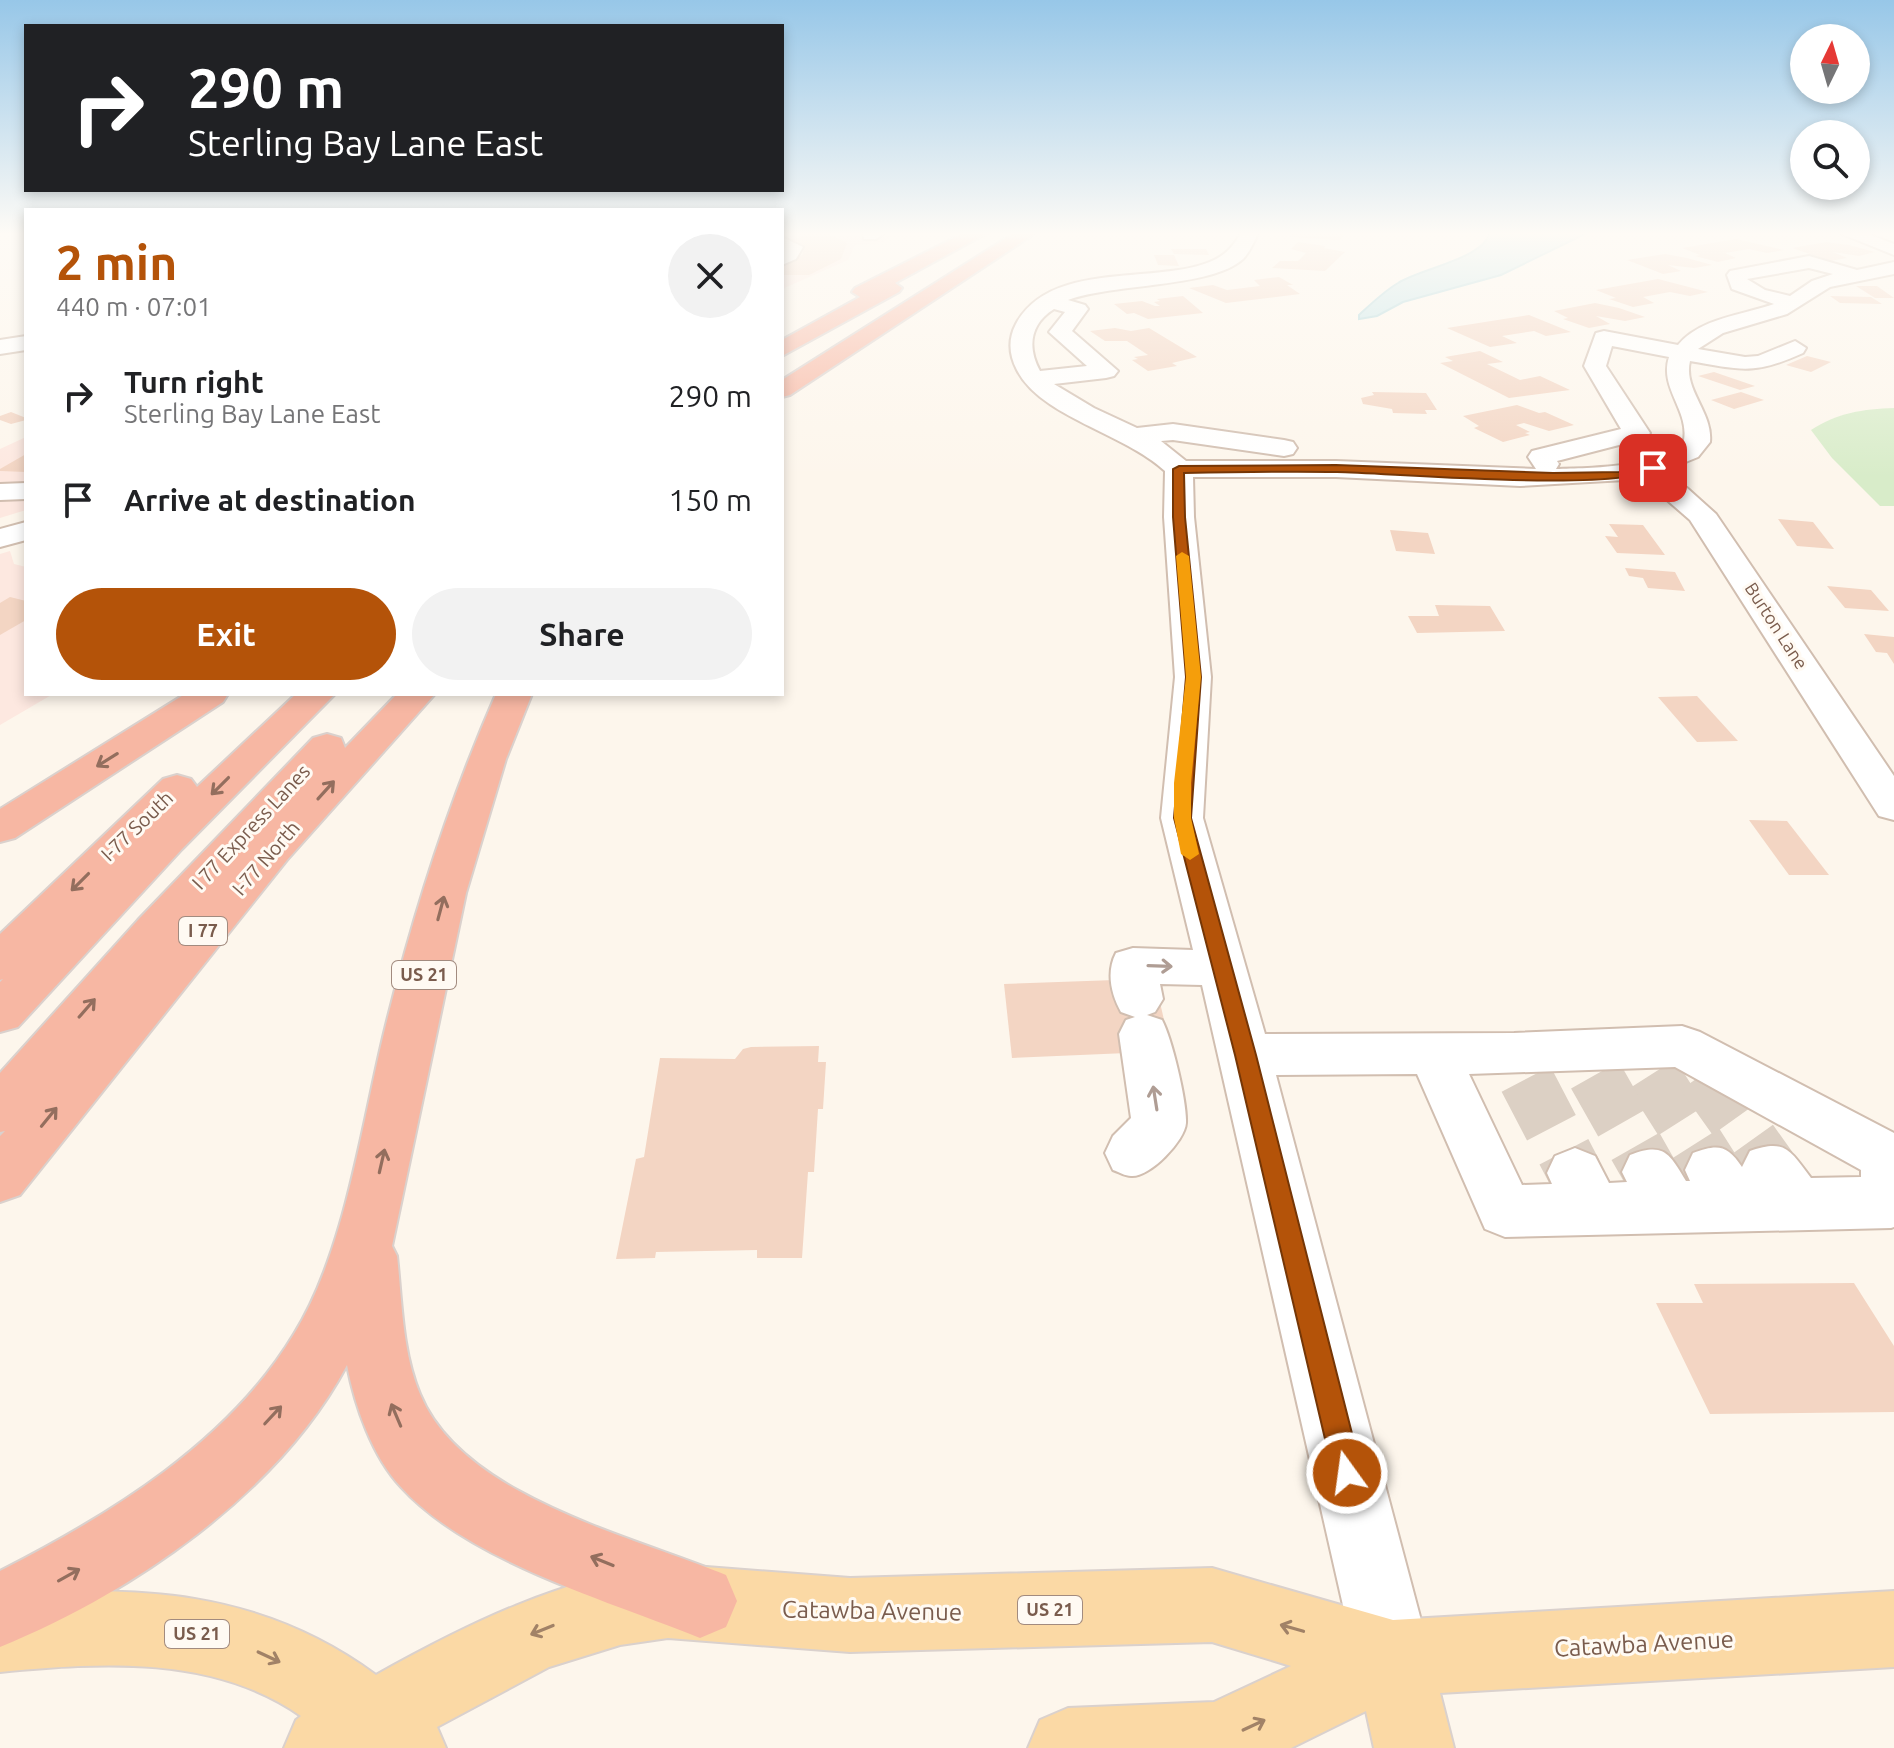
<!DOCTYPE html>
<meta charset="utf-8">
<style>
:root{--surface:#fff;--page:#f2f2f2;--text:#202124;--muted:#757577;--accent:#b45309}
body{margin:0;font-family:Ubuntu,sans-serif;background:var(--page);color:var(--text);height:100vh;display:flex;flex-direction:column;font-size:30px;white-space:nowrap}
*{box-sizing:border-box;margin:0}
p{font-size:26px;color:var(--muted)}
.icon{flex:none;width:44px;height:44px;fill:none;stroke:currentColor;stroke-width:2;stroke-linecap:round;stroke-linejoin:round}
.map{position:relative;flex:1;overflow:hidden}
.details{position:absolute;left:24px;top:208px;width:760px;height:488px;display:flex;flex-direction:column;background:var(--surface);border-radius:0px;box-shadow:0 4px 12px #0003}
.details>*{flex:none}
.top-card{position:absolute;left:24px;top:24px;width:760px;height:168px;border-radius:0px;box-shadow:0 4px 12px #0003;background:#202124;color:#fff;overflow:hidden}
.needle{width:52px;rotate:5deg}
.tools{position:absolute;left:1790px;top:24px;display:grid;gap:16px}
.tools a{display:grid;place-items:center;width:80px;height:80px;border-radius:50%;background:var(--surface);box-shadow:0 4px 12px #0003;font-size:40px}
.pin{position:absolute;display:grid;place-items:center;width:68px;height:68px;color:#fff;margin:-34px;border-radius:16px;box-shadow:0 4px 12px #0006}
.me{position:absolute;width:88px;margin:-44px;rotate:346deg;stroke-linejoin:round;filter:drop-shadow(0 0 6px #0008)}
.turn{display:flex;align-items:center;gap:28px;height:168px;padding:0 32px;font-size:36px}
.turn .icon{width:104px;height:104px;stroke-width:2.5}
.turn b{display:block;font-size:56px;line-height:68px}
.round{display:grid;place-items:center;flex:none;width:84px;height:84px;border-radius:42px;background:var(--page)}
.overview{display:flex;align-items:center;justify-content:space-between;height:136px;padding:0 32px}
h1{font-size:48px;font-weight:700;line-height:60px;color:var(--accent)}
.action{display:flex;gap:16px;margin-top:auto;padding:16px 32px}
.action a{flex:1;height:92px;border-radius:48px;background:var(--accent);color:#fff;font-size:32px;font-weight:700;line-height:92px;text-align:center}
.action a+a{background:var(--page);color:var(--text)}
ul{padding:0;list-style:none}
li{display:flex;align-items:center;gap:24px;height:104px;padding:0 32px}
li div{flex:1}
li b{display:block;font-size:30px}
li em{font-style:normal}
.map>svg:first-child{display:block}
.commercial{fill:#fde8e0}
.green{fill:#d8ecc9}
.water{fill:#bfe3e8;stroke:#a5d3da;stroke-width:2}
.building{fill:#f3d5c3}
.lines{fill:none;stroke-linecap:round;stroke-linejoin:round}
.minor-tunnel{stroke:#dcd0c4;stroke-width:55;stroke-dasharray:55 27;stroke-linecap:butt}
.minor-casing{stroke:#d1beb0;stroke-width:4}
.major-casing{stroke:#dad1cd;stroke-width:4}
.highway-casing{stroke:#dad1cd;stroke-width:4}
.minor{fill:#fff;fill-rule:evenodd}
.major{fill:#fbd9a5;fill-rule:evenodd}
.highway{fill:#f7b7a3;fill-rule:evenodd}
.oneway{stroke:#936e5e}
.oneway2{stroke:#af9d94}
.oneway3{stroke:#a18267}
.route{fill:#b45309;stroke:#753606;stroke-width:2}
.slow{fill:#f59e0b}
.labels{text-anchor:middle;stroke-width:6;stroke-linejoin:round;paint-order:stroke}
.far-street-label{font-size:18px;fill:#7a5c4d;stroke:#fffaf3}
.shield{fill:#fffaf3;stroke:#a28b7f;stroke-width:2}
.shield-label{font-size:18px;font-weight:bold;fill:#7a5c4d}
.street-label{font-size:20px;fill:#7a5c4d;stroke:#fffaf3}
.near-street-label{font-size:24px;fill:#7a5c4d;stroke:#fffaf3}
</style>
<div class="map">
<svg width="1894" height="1748" viewBox="0 0 1894 1748">
<rect width="100%" height="100%" fill="#fdf6ec"/>
<g class="commercial">
<path d="M782,232h121l-23,11 -25,2 -7,15 -66,29z"/>
<path d="M26,437v73l-26,8v-69z"/>
<path d="M10,551l4,13 12,3v127h27l-53,31v-171z"/>
</g>
<path class="green" d="M1894,408v98h-14l-48,-48 -21,-28c26,-17 52,-21 83,-22z"/>
<path class="water" d="M1490,232h99l-88,43 -98,27 -26,14 -18,3v-4c12,-11 24,-23 39,-32 21,-14 86,-24 92,-51z"/>
<g class="building">
<path d="M795,232h30l22,11 -6,16 -32,16h-27v-10l20,-10 3,-9 -14,-7 12,-2z"/>
<path d="M1294,232h53l-8,8 -50,-3z"/>
<path d="M1736,239l48,11 -17,3 -18,-4 -24,4 11,5 -18,4 -23,-6 5,-1 -18,-7z"/>
<path d="M1298,242l27,4 -1,2 21,4 -20,19 -53,-3 8,-7h18l8,-8 -15,-4z"/>
<path d="M1826,242l23,3 26,7 -16,4 -26,-4 14,6 -17,3 -38,-13z"/>
<path d="M1171,249h35l3,6 -35,-1z"/>
<path d="M1665,254l22,4 25,7 -18,3 -26,-3 13,6 -18,3 -36,-14z"/>
<path d="M1154,255h20l5,11 -21,-1z"/>
<path d="M1279,277l14,8h-6l13,9 -74,9 -37,-15 24,-3 14,5 33,-4 -6,-6z"/>
<path d="M1658,279l50,13 -18,4 -20,-4 -27,5 11,6 -21,4 -24,-8 7,-1 -20,-8z"/>
<path d="M1856,286h21l17,12h-19z"/>
<path d="M1183,296l20,17 -55,6 -14,-6 -7,1 -13,-10 28,-3 13,5h5l-6,-4 6,-1 -3,-2z"/>
<path d="M1830,296l41,1 11,7 -42,-1z"/>
<path d="M1595,303l24,5 26,9 -20,4 -29,-5 14,8 -21,4 -26,-9 5,-1 -14,-7z"/>
<path d="M1529,315l42,17 -25,4 -12,-5 -32,5 15,7 -27,4 -43,-19z"/>
<path d="M1115,328l16,3 18,-3 48,29 -25,6 5,3 -29,5 -16,-11 6,-1 -4,-2 14,-2 -21,-14h-22l-15,-10z"/>
<path d="M1480,351l23,11 -16,2 33,16 20,-4 30,14 -61,8 -69,-35 13,-2 -8,-4z"/>
<path d="M1807,356l24,6 -20,10 -25,-7z"/>
<path d="M1714,372l41,14 -15,4 -42,-14z"/>
<path d="M1372,392l54,1 11,17h-12l2,4 -34,-1 -1,-4 -29,-5 -2,-6 13,-3z"/>
<path d="M1741,392l23,8 -30,9 -23,-9z"/>
<path d="M1517,405l22,8 6,-1 29,13 -25,6 -25,-8 -8,2 14,7 -5,1 5,2 -27,7 -29,-14 5,-2 -16,-10z"/>
<path d="M11,412l15,6v2l-15,4 -11,-4v-4z"/>
<path d="M26,454v18l-26,-1v-2z"/>
<path d="M1778,519l35,3 21,27 -37,-3z"/>
<path d="M1609,524l34,1 22,30 -48,-2 -12,-17 13,1z"/>
<path d="M1390,530l38,3 7,21 -39,-3z"/>
<path d="M1625,568l50,4 10,19 -37,-3 -5,-10 -14,-2z"/>
<path d="M1827,586l44,4 18,21 -44,-3z"/>
<path d="M10,597l16,4v19l-26,15v-32z"/>
<path d="M1435,605l55,1 15,25 -88,2 -9,-17h31z"/>
<path d="M1864,634l30,3v27l-7,-11 -11,-1z"/>
<path d="M1697,696l41,45 -41,1 -39,-45z"/>
<path d="M1749,820l38,1 42,54h-40z"/>
<path d="M1115,980l44,18 8,35 -40,20 -115,5 -8,-74z"/>
<path d="M819,1046l-1,16h8l-3,47h-5l-4,63h-6l-6,86h-45v-8l-101,2 -1,6 -39,1 20,-100 8,-2 16,-99 75,1 8,-10 8,-2z"/>
<path d="M1854,1283l40,63v66l-184,2 -54,-111h47l-9,-19z"/>
</g>
<g class="lines">
<g class="minor-tunnel">
<path d="M1652,1074l61,96"/>
<path d="M1703,1074l67,94"/>
<path d="M1595,1075l55,97"/>
<path d="M1526,1079l49,94"/>
</g>
<defs>
<g id="minor">
<path d="M863,232h23l-10,7h-12z"/>
<path d="M1242,232h17c-5,9 -9,20 -16,27 -32,29 -129,24 -175,41l17,5 3,4 -16,22 46,40 -4,5 -8,2 -52,6 40,24 43,20 36,-4 111,16 9,2 4,6 -4,6 -9,2 -111,-16 -12,1 25,20h150l200,8 -8,-12 4,-6 89,-22 -37,-63 12,-33 8,-2 74,14c22,-27 65,-30 96,-41l-42,-15 -5,-14 3,-4 79,-15 48,14 37,-8v12l-64,13 -43,27 -64,19 -25,16 47,8 13,-1 37,-15 11,7 -3,5c-49,22 -61,17 -113,8 -7,29 23,51 20,81l-12,15 -42,17 31,14 29,26 178,262v44l-15,-4 -189,-296 -23,-20 -42,-20 -105,6 -184,-9h-143l1,40 17,160 -8,141 62,216 249,-1 168,-7 18,6 194,101v94l-3,1 -386,9 -20,-8 -68,-155 -141,1 155,583 -11,27 -27,11 -27,-11 -11,-27 -153,-673 -42,-1 3,15 -8,13 -8,3 15,5c10,19 25,82 24,103 -1,18 -37,55 -55,53 -6,0 -12,-4 -18,-6l-8,-17 8,-17 18,-18 -12,-84 7,-14 9,-3 -14,-5c-10,-18 -15,-40 -5,-59l17,-5 60,2 -32,-132 14,-141 -11,-160 1,-46c-41,-38 -124,-54 -148,-101 -8,-15 -9,-31 -1,-46 34,-63 135,-40 191,-61 17,-6 25,-15 35,-31zM1809,268l24,6 -21,7 -22,15 -25,-6 -18,-11zM1054,309l11,3 -16,20 38,34 -47,5c-13,-24 -10,-47 14,-62zM1612,346l57,11c-10,31 20,53 15,83 -23,28 -94,28 -128,29l3,-5 -2,-3 89,-23 4,-5 -44,-67zM1675,1067l186,103v7l-50,1c-21,-27 -25,-40 -61,-27l-8,16c-15,-23 -25,-23 -49,-14l-8,17 5,11h-4c-17,-28 -22,-39 -56,-26l-8,17 5,10 -18,1 -14,-27 -20,-8 -20,8 -8,17 5,11 -30,1 -53,-111z"/>
<path d="M1837,232h26l31,12v11z"/>
<path d="M782,237l21,10 -7,12 -14,6z"/>
<path d="M26,336v14l-26,4v-14z"/>
<path d="M26,483v16l-26,1v-16z"/>
<path d="M26,522v18l-26,7v-18z"/>
</g>
<path id="major" d="M668,1564l182,14 362,-10 181,52 501,-29v76l-454,26 14,55h-80l-8,-37 -75,37h-263l12,-28 28,-12 146,-6 77,-36 -79,-24 -362,10 -182,-14 -48,7 -71,22 -112,60 9,21h-162l12,-28 5,-4c-87,-61 -199,-54 -301,-44v-76c136,-12 261,-6 376,79 93,-52 185,-97 292,-111z"/>
<g id="highway">
<path d="M966,232h23l-94,51 7,5 -3,4 -117,64v-16l78,-43 -8,-5 3,-4z"/>
<path d="M1016,232h21l-247,163 -8,2v-17z"/>
<path d="M185,694h43l-5,8 -208,136 -15,4v-33z"/>
<path d="M296,694h39l-153,155 -164,178 -18,5v-50l3,-3 -3,1v-46l163,-155 14,-4 14,4 6,8z"/>
<path d="M397,694h38l-148,166 -267,335 -20,7v-66l5,-5 -5,1v-59l138,-153 175,-182 14,-4 14,4 4,10z"/>
<path d="M496,694h36l-26,65 -40,134 -74,353 5,10c5,45 5,95 23,138 42,103 212,142 306,181l11,26 -11,26 -26,11c-91,-37 -232,-77 -299,-151 -29,-31 -46,-81 -54,-122 -69,129 -215,228 -347,282v-76c110,-56 229,-129 294,-237 51,-82 67,-206 90,-301 28,-116 64,-229 112,-339z"/>
</g>
</defs>
<use href="#minor" class="minor-casing"/>
<use href="#major" class="major-casing"/>
<use href="#highway" class="highway-casing"/>
<use href="#minor" class="minor"/>
<use href="#major" class="major"/>
<use href="#highway" class="highway"/>
</g>
<defs><path id="oneway-shaft" d="M-6 0H5M1.5-3L5.5 0L1.5 3" fill="none" stroke-width="1.6" stroke-linecap="round" stroke-linejoin="round" transform="scale(2)"/></defs>
<g class="oneway">
<use href="#oneway-shaft" transform="translate(107 760) rotate(148)"/>
<use href="#oneway-shaft" transform="translate(220 786) rotate(135)"/>
<use href="#oneway-shaft" transform="translate(326 790) rotate(-48)"/>
<use href="#oneway-shaft" transform="translate(80 882) rotate(135)"/>
<use href="#oneway-shaft" transform="translate(441 908) rotate(-75)"/>
<use href="#oneway-shaft" transform="translate(87 1008) rotate(-49)"/>
<use href="#oneway-shaft" transform="translate(49 1117) rotate(-51)"/>
<use href="#oneway-shaft" transform="translate(382 1161) rotate(-77)"/>
<use href="#oneway-shaft" transform="translate(273 1415) rotate(-47)"/>
<use href="#oneway-shaft" transform="translate(396 1415) rotate(-113)"/>
<use href="#oneway-shaft" transform="translate(602 1561) rotate(-158)"/>
<use href="#oneway-shaft" transform="translate(69 1575) rotate(-29)"/>
</g>
<g class="oneway2">
<use href="#oneway-shaft" transform="translate(1160 966) rotate(2)"/>
<use href="#oneway-shaft" transform="translate(1155 1098) rotate(-99)"/>
</g>
<g class="oneway3">
<use href="#oneway-shaft" transform="translate(1292 1628) rotate(-164)"/>
<use href="#oneway-shaft" transform="translate(542 1630) rotate(158)"/>
<use href="#oneway-shaft" transform="translate(269 1657) rotate(25)"/>
<use href="#oneway-shaft" transform="translate(1254 1725) rotate(-25)"/>
</g>
<linearGradient id="sky" x2="0" y2="1"><stop stop-color="#97c7e8"/><stop offset="0.49" stop-color="#fefbf6"/><stop offset="1" stop-color="#fefbf6" stop-opacity="0"/></linearGradient>
<rect width="1894" height="477" fill="url(#sky)"/>
<path class="route" d="M1336,465l217,8 66,-1 34,-7 5,3c-37,25 -264,5 -321,4 -51,-1 -102,0 -153,1l1,44 16,160 -10,141 65,237 106,418 -5,10 -10,4 -10,-4 -4,-10 -98,-418 -61,-237 12,-141 -13,-160v-48l6,-3z"/>
<path class="slow" d="M1182,552l7,4 12,121 -10,106v35l8,36 -9,6 -9,-6 -7,-36v-35l12,-106 -10,-121z"/>
<g class="labels">
<g class="far-street-label">
<text transform="translate(1776 626) rotate(57)" y="6">Burton Lane</text>
</g>
<g class="shield">
<rect x="179" y="917" width="48" height="28" rx="6"/>
<rect x="392" y="961" width="64" height="28" rx="6"/>
<rect x="1018" y="1596" width="64" height="28" rx="6"/>
<rect x="165" y="1620" width="64" height="28" rx="6"/>
</g>
<g class="shield-label">
<text x="203" y="937">I 77</text>
<text x="424" y="981">US 21</text>
<text x="1050" y="1616">US 21</text>
<text x="197" y="1640">US 21</text>
</g>
<g class="street-label">
<text transform="translate(137 826) rotate(-44)" y="7">I-77 South</text>
<text transform="translate(251 827) rotate(-47)" y="7">I 77 Express Lanes</text>
<text transform="translate(266 858) rotate(-49)" y="7">I-77 North</text>
</g>
<g class="near-street-label">
<text transform="translate(872 1611) rotate(1)" y="8">Catawba Avenue</text>
<text transform="translate(1644 1644) rotate(-3)" y="8">Catawba Avenue</text>
</g>
</g>
</svg>
<div class="tools">
<a><svg class="needle" viewBox="-14 -14 28 28"><path d="M0-13l5 13h-10z" fill="#e53935"/><path d="M0 13l5-13h-10z" fill="#757577"/></svg></a>
<a><svg class="icon" aria-label="search" viewBox="0 0 24 24"><circle cx="10" cy="10" r="6"/><path d="M15 15l6 6"/></svg></a>
</div>
<div class="pin" style="left:1653px;top:468px;background:#d93025"><svg class="icon" aria-label="arrive" viewBox="0 0 24 24"><path d="M6 21V4h12l-3 4 3 4H6"/></svg></div>
<svg class="me" style="left:1347px;top:1473px" viewBox="-20 -20 40 40"><circle r="17" fill="#b45309" stroke="#fff" stroke-width="3"/><path d="M0-11L8 9 0 5-8 9z" fill="#fff"/></svg>
<div class="top-card">
<div class="turn"><svg class="icon" aria-label="right" viewBox="0 0 24 24"><path d="M7 20v-9h11M14 6l5 5-5 5"/></svg><div><b>290 m</b>Sterling Bay Lane East</div></div>
</div>
<section class="details">
<div class="overview"><div><h1>2 min</h1><p>440 m · 07:01</p></div><a class="round"><svg class="icon" aria-label="close" viewBox="0 0 24 24"><path d="M6 6l12 12M18 6L6 18"/></svg></a></div>
<ul>
<li><svg class="icon" aria-label="right" viewBox="0 0 24 24"><path d="M7 20v-9h11M14 6l5 5-5 5"/></svg><div><b>Turn right</b><p>Sterling Bay Lane East</p></div><em>290 m</em></li>
<li><svg class="icon" aria-label="arrive" viewBox="0 0 24 24"><path d="M6 21V4h12l-3 4 3 4H6"/></svg><div><b>Arrive at destination</b></div><em>150 m</em></li>
</ul>
<div class="action"><a>Exit</a><a>Share</a></div>
</section>
</div>
